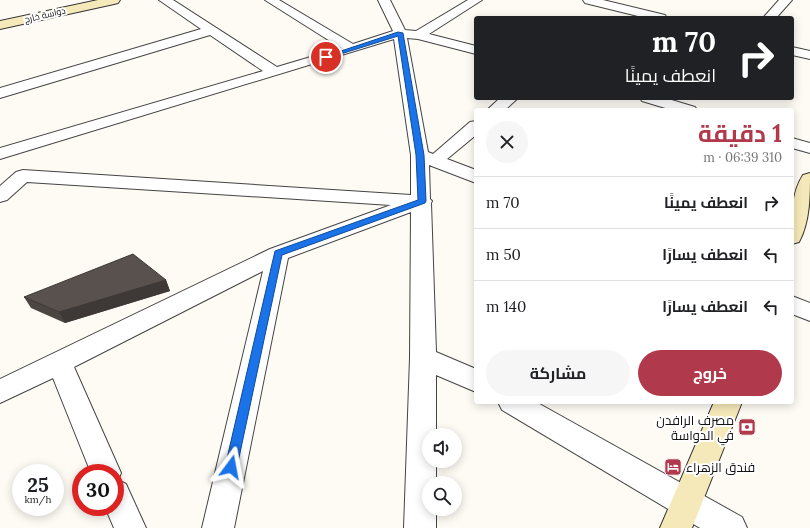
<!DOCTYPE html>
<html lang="ar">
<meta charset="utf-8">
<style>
:root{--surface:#fff;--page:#f6f6f6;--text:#202124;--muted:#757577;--line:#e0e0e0;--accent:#b0394b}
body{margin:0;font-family:Lora,Cairo,serif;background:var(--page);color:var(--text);direction:rtl;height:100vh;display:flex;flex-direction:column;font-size:15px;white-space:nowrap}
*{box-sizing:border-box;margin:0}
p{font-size:13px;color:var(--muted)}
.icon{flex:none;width:22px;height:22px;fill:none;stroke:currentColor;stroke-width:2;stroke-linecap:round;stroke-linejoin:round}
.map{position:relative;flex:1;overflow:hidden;direction:ltr}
.drawer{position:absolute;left:474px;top:108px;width:320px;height:296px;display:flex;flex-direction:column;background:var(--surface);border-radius:4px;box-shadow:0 2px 10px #0003;direction:rtl}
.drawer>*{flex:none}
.banner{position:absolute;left:474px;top:16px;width:320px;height:84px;border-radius:4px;box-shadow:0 2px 10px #0003;direction:rtl;background:#202124;color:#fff;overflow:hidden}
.controls{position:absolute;left:422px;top:428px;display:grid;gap:8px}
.controls a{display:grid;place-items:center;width:40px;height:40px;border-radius:50%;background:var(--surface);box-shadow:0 2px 10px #0003;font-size:20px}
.speed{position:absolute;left:12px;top:464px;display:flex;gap:8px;font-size:20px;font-weight:700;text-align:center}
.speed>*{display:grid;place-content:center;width:52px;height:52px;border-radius:50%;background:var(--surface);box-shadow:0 2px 10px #0003;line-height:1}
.speed small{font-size:10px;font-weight:400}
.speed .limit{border:6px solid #d22;background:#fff;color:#111}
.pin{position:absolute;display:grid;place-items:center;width:34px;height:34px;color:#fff;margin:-17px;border:2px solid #fff;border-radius:50%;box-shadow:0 1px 4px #0007}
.me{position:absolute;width:44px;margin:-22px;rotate:13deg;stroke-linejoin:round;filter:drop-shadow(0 0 3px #0008)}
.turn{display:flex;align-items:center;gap:14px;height:84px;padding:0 12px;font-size:18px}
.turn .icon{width:52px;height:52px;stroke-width:2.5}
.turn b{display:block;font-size:28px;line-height:34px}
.round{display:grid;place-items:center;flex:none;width:42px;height:42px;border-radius:21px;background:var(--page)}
.head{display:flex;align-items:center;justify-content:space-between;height:68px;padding:0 12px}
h1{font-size:24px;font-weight:700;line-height:30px;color:var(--accent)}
.primary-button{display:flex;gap:8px;margin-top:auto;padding:8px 12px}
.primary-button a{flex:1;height:46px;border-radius:24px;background:var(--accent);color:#fff;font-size:16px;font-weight:700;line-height:46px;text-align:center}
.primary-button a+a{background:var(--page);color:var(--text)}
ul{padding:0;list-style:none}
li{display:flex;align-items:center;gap:12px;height:52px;padding:0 12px;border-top:1px solid var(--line)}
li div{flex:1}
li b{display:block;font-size:15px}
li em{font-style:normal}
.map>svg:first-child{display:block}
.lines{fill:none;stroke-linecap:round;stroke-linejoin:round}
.street-casing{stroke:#444;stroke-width:2}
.secondary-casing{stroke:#333;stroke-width:2}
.street{fill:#fff;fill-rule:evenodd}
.secondary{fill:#f5e9b9;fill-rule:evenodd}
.wall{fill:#4c4643}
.shaded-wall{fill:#3e3937}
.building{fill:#58514e;stroke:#3e3937}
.route{fill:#1a73e8;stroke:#114b97}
.labels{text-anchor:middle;stroke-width:4;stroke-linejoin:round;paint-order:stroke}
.far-street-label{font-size:9px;fill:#111;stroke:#fff}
.near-poi-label{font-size:13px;fill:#111;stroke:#fff;text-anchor:end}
</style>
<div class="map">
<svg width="810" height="528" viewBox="0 0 810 528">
<rect width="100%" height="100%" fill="#fefbf5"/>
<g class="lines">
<defs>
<g id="street">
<path d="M159,0h14l104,67 64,-19 -76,-48h14l74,44 40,-13 -15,-31h12l15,30 11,1 52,-31h14l-53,34 47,12v8l-58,-15 -11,-1 21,114 5,2 37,-32 6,-1v14l-29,24 29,11v13l-47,-18 1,34 2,2 -1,2 5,149 40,17v23l-40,-17v60h-7v26h7v22h-7v26h7v19h-32l6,-170 1,-146 -123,46 -54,270h-32l61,-257 -189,96 47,106 -3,7 8,4 20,44h-32l-9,-21h10v-34h-24l-38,-95 -53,25v-24l270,-130 121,-44 -364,-23 -20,18 -7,2v-16l16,-14 7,-2 388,25v-40l-17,-116 -394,120v-11l263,-77 -53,-36 -210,63v-10l201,-59z"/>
<path d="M583,0h20l62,15 2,3h-21l-61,-15z"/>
<path d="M779,0h13l-16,18h-13z"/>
<path d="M792,47l18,4v8l-18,-4z"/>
<path d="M500,98h18l-13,12h-18z"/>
<path d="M640,98h25l30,9 2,3h-25l-30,-9z"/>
<path d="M792,138l18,5v10l-18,-5z"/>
<path d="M792,296l18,7v18l-18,-7z"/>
<path d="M498,402h38l206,115 5,11h-47l-198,-118z"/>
</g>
<g id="secondary">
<path d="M98,0h22l-2,3 -4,1 -114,25v-8z"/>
<path d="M810,173c0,23 0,49 -11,69l-7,2c0,-23 -2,-49 11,-69z"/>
<path d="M714,402h28l-50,126h-32z"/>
</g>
</defs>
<use href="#street" class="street-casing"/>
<use href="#secondary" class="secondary-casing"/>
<use href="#street" class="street"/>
<use href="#secondary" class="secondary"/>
</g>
<path class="wall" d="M166,280l4,11 -105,32 -34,-15 -7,-11z"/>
<path class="shaded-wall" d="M166,280l4,11 -105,32 -6,-11z"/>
<path class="building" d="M133,254l33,26 -107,32 -35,-15z"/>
<path class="route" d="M398,32l5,1 21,122 2,46 -1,2 -143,52 -45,212 -2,4 -4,2 -4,-2 -2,-4 50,-216 143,-51 -2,-45 -18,-119 -70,22 -5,-1z"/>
<defs>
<symbol id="bank-square" viewBox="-11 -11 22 22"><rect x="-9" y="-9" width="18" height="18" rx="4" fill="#b0394b" stroke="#fff"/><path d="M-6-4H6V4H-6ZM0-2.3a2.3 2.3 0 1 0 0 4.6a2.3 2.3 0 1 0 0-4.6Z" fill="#fff"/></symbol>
<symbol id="hotel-square" viewBox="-11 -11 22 22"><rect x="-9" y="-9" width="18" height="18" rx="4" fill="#b0394b" stroke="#fff"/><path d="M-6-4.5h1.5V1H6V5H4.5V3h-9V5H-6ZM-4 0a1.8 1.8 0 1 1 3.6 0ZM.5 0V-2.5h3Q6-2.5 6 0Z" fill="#fff"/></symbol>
</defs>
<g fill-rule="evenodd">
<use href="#bank-square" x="737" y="417" width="20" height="20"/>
<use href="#hotel-square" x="663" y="457" width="20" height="20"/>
</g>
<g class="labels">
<g class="far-street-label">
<text transform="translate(45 15) rotate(-13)" y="3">دواسة خارج</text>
</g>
<g class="near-poi-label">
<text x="734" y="425">مصرف الرافدن<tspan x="734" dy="15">في الدواسة</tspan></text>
<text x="686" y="472" text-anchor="start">فندق الزهراء</text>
</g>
</g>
</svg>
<div class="controls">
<a><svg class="icon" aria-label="sound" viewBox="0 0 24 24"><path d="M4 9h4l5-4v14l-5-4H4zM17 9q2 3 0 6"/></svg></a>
<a><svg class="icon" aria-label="search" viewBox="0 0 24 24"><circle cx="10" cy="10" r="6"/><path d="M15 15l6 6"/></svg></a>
</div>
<div class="speed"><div>25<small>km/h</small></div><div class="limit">30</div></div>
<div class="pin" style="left:326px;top:57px;background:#d93025"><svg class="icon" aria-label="arrive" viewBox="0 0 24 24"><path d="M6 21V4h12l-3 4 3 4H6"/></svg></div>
<svg class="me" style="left:231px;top:467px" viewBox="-20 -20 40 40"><path d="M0-17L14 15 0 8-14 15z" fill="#1a73e8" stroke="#fff" stroke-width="4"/></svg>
<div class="banner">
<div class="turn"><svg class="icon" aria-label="right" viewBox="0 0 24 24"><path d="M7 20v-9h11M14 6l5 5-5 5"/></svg><div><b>70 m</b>انعطف يمينًا</div></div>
</div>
<section class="drawer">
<div class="head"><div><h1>1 دقيقة</h1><p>310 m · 06:39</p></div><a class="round"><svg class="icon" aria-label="close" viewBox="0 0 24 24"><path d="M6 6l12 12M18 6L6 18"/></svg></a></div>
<ul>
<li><svg class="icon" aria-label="right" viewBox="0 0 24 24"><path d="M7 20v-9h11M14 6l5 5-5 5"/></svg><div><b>انعطف يمينًا</b></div><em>70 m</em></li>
<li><svg class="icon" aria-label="left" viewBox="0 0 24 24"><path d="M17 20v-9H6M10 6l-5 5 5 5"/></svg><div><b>انعطف يسارًا</b></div><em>50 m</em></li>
<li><svg class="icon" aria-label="left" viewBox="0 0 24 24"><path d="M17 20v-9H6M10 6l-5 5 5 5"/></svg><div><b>انعطف يسارًا</b></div><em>140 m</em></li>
</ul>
<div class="primary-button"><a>خروج</a><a>مشاركة</a></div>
</section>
</div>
